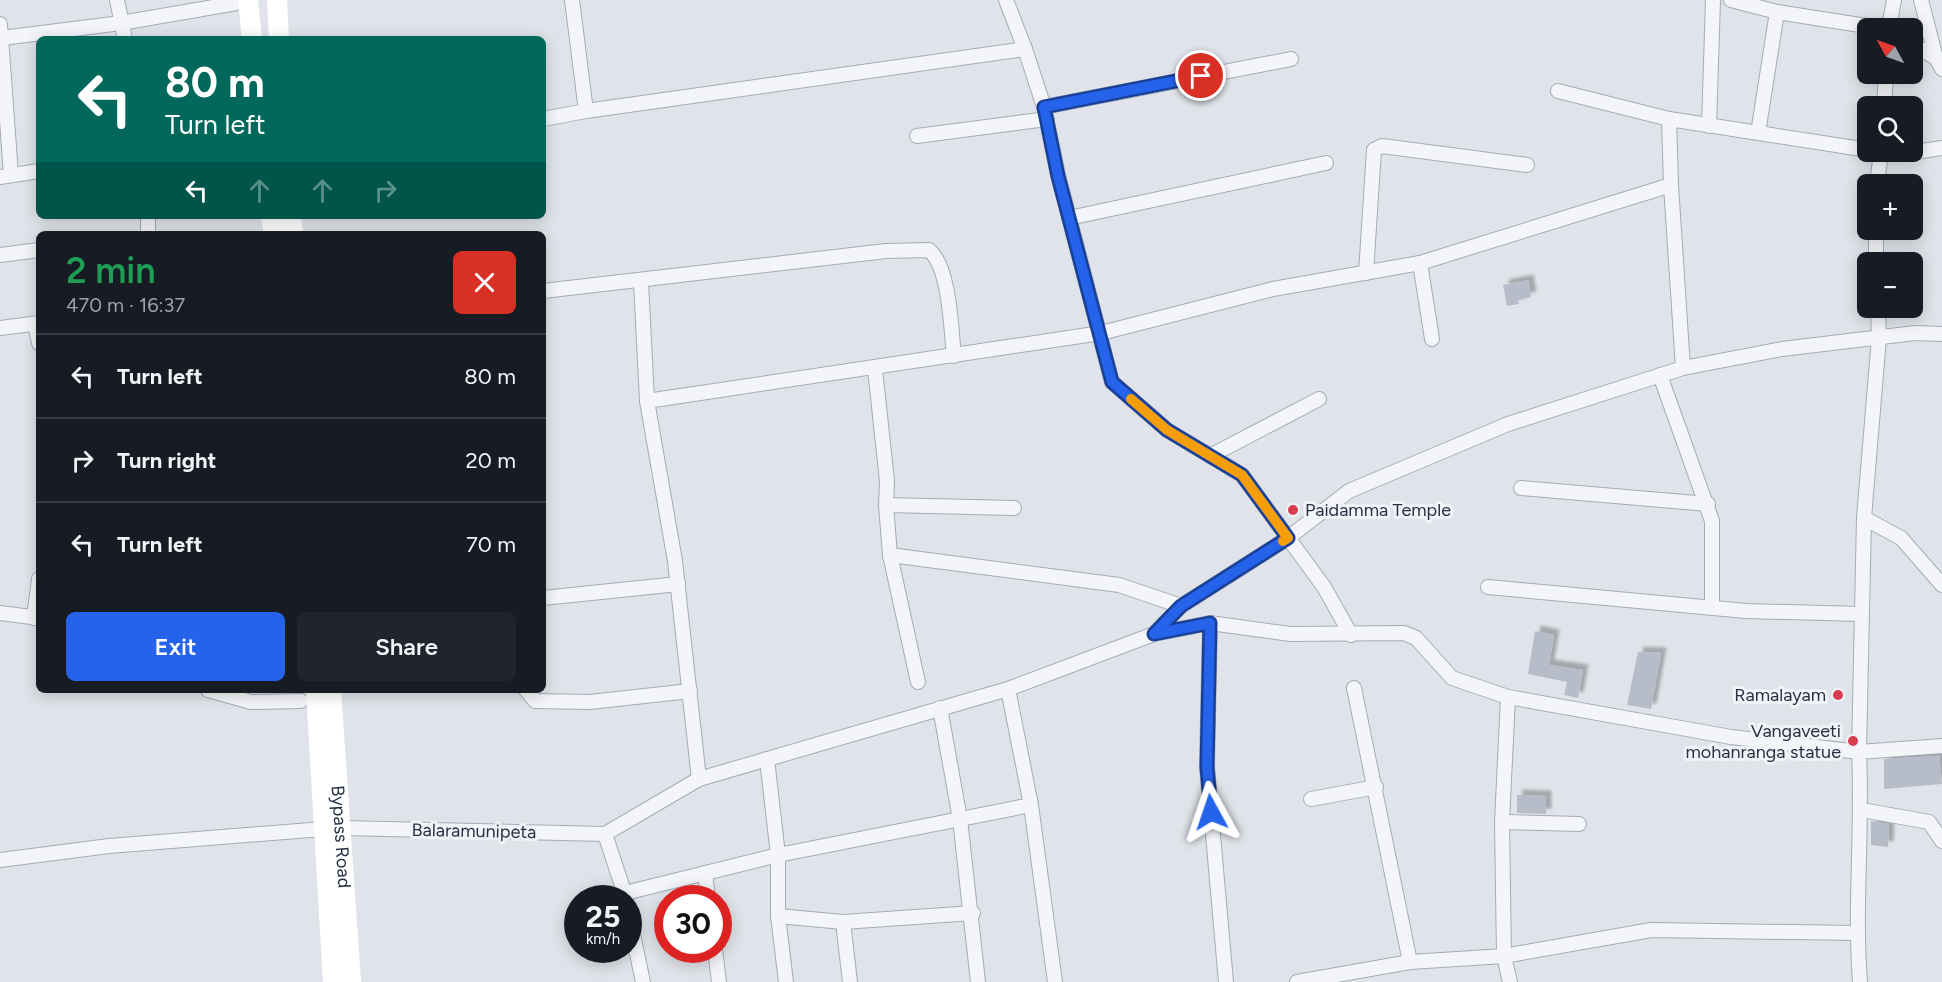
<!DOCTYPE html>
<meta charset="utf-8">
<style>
:root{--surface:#171b24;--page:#20242c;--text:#f1f3f6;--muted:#9ea1a6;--line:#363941;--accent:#2563eb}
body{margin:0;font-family:Figtree,sans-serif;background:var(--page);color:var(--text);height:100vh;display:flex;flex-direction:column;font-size:22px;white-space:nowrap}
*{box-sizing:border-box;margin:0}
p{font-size:20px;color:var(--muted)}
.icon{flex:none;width:33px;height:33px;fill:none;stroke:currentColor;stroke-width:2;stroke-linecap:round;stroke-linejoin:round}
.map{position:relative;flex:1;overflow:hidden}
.sheet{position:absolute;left:36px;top:231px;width:510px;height:462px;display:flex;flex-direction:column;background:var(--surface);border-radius:9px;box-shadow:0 3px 15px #0003}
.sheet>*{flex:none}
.hud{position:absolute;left:36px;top:36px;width:510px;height:183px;border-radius:9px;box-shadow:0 3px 15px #0003;background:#00695c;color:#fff;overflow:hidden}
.needle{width:39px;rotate:310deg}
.fabs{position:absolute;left:1857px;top:18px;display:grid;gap:12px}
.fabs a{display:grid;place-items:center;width:66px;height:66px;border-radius:9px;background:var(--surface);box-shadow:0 3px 15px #0003;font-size:30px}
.speed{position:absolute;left:564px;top:885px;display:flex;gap:12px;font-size:30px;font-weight:700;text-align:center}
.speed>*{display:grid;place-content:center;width:78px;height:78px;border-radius:50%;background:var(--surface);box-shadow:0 3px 15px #0003;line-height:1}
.speed small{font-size:15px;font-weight:400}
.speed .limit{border:9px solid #d22;background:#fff;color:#111}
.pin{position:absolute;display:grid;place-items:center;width:51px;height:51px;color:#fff;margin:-26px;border:3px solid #fff;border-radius:50%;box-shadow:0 2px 6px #0007}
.me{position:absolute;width:66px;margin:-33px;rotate:355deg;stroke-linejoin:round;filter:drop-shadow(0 0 4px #0008)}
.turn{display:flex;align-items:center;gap:21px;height:126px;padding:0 30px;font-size:27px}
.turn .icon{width:78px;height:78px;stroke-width:2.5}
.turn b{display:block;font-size:42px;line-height:51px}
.lanes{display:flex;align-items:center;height:57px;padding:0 30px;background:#0003;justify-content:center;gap:30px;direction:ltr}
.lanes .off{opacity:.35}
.round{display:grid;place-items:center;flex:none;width:63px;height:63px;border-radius:9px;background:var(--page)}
.summary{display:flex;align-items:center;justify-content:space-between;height:102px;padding:0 30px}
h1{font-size:36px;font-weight:600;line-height:45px;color:#1e9e55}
.primary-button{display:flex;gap:12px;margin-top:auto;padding:12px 30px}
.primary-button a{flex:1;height:69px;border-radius:9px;background:var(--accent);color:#fff;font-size:24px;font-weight:600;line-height:69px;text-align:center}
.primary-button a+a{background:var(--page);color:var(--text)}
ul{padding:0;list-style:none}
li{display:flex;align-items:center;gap:18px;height:84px;padding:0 30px;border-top:2px solid var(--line)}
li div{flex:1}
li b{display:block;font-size:22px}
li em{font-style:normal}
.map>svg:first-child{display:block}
.building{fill:#b7bdc8;filter:url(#shadow)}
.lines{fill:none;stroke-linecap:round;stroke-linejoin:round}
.minor-casing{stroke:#a5abb5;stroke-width:16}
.minor{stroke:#f3f5f8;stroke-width:14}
.secondary{stroke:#fff;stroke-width:20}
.route-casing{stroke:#184099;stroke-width:15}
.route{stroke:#2563eb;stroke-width:10}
.slow{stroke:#f59e0b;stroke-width:10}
.poi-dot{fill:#d83c4f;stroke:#f0f3f7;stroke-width:2}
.labels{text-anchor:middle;stroke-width:6;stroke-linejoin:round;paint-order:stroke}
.poi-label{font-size:18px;fill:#273143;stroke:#f0f3f7;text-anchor:end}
.street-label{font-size:18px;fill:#273143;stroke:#f0f3f7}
</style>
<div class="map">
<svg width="1942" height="982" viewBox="0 0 1942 982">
<defs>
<filter id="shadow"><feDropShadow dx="5.5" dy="-5.5" stdDeviation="1.5" flood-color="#0004"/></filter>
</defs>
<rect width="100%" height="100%" fill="#e0e4ea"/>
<g class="building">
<path d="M1528,280l3,17 -13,3 1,4 -12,2 -4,-21z"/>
<path d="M1535,631l19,4 -5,30 34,5 -5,28 -14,-3 3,-13 -39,-8z"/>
<path d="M1638,652l23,1 -10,56 -24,-4z"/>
<path d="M1939,756l3,28 -58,5v-30z"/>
<path d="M1517,795l29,1v18l-29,-1z"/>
<path d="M1871,821l18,3 -1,23 -17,-2z"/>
</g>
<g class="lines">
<defs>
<g id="minor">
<path d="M117,0l8,39"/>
<path d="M1731,0l46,12 102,16"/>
<path d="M1921,0l15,58"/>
<path d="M0,24l11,151"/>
<path d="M1889,28l5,-28"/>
<path d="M2,38l119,-15 127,-22"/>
<path d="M1912,44l24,14 6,11"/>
<path d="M1025,49l19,58"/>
<path d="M1291,59l-247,48 14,68 54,207 55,48 75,45 82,112 27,48"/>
<path d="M1558,91l111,28 199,31"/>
<path d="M1884,106l2,-32"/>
<path d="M586,111l439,-62 -19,-49"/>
<path d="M543,119l43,-8 -14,-111"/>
<path d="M1669,119l2,66"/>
<path d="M1709,126l4,-126"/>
<path d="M1758,133l19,-121"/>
<path d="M917,136l130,-17"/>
<path d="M1877,152h38l27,-4"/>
<path d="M0,177l39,-6"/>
<path d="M1877,184l4,-32"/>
<path d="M148,216v18"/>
<path d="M1069,218l257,-55"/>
<path d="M1876,230v32"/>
<path d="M0,255l39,-5"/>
<path d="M1420,263l12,76"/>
<path d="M1366,273l8,-123 8,-4 145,19"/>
<path d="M641,282l6,119"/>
<path d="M543,291l343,-40 43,-1c21,17 22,80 25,106"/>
<path d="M35,324l4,19"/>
<path d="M0,328l39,-5"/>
<path d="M875,369l12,112 -1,24"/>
<path d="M1660,375l52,146v85"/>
<path d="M1210,456l109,-57"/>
<path d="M1521,488l187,16"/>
<path d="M1014,508l-128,-3 4,50 229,30 62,21"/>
<path d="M1864,518l37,20 41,47"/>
<path d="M890,555l28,127"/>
<path d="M1488,587l258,24 115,3"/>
<path d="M543,598l135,-14"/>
<path d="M0,613l39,5"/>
<path d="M34,618l5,-39"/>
<path d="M1210,623l-3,144 19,215"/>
<path d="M1154,634l56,-11 80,11 114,-1 12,5 36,40 56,19"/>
<path d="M1008,689l23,116 24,177"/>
<path d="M208,690l43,12 50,-1"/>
<path d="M526,690l9,11 55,1 100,-11"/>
<path d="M940,708l20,111 18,163"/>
<path d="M767,759l11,96v61l8,66"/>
<path d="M699,779l-24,-218 -28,-160 454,-68 172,-44 147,-26 251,-78 12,183"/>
<path d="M1311,799l65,-12"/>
<path d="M1862,810l67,12 13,19"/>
<path d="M1502,822l77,2"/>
<path d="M342,828l263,6"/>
<path d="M605,834l94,-55 309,-90 146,-55 27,-28 107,-68 61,-47 159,-67 175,-56 99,-19 133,-16 27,1"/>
<path d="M605,834l21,64"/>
<path d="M0,860l109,-14 214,-17"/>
<path d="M705,873l3,25"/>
<path d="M625,893l153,-38 253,-50"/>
<path d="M628,911l15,71"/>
<path d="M778,916l65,6 130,-9"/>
<path d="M843,922l7,60"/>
<path d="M1856,933l-205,-3 -147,26 -2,-134 6,-125 223,40 128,15 5,-234 15,-180 -1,-30"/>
<path d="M715,950l4,32"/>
<path d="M1410,962l94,-6 6,26"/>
<path d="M1297,982l113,-20 -56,-274"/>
<path d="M1860,982c-6,-77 3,-153 -1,-230l83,-6"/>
</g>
</defs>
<use href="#minor" class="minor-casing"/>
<use href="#minor" class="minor"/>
<g class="secondary">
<path d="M248,0l4,39"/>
<path d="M277,0l2,39"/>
<path d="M271,216l3,18"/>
<path d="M291,216l2,18"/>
<path d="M316,690l17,292"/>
<path id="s1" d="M331,690l20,292"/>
</g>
</g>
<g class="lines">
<defs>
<path id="route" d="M1201,76l-157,31 14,69 54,206 55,48 75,45 46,63 -107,68 -27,28 56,-11 -3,144 4,45"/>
</defs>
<use href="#route" class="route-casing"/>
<use href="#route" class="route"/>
<path class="slow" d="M1131,399l36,31 75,45 46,63 -5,3"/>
</g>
<g class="poi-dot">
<circle cx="1293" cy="510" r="6"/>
<circle cx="1838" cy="695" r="6"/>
<circle cx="1853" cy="741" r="6"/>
</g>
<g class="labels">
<g class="poi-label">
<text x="1305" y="516" text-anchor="start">Paidamma Temple</text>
<text x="1826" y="701">Ramalayam</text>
<text x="1841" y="737">Vangaveeti<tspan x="1841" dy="21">mohanranga statue</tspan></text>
</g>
<g class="street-label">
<text transform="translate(474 831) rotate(1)" y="6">Balaramunipeta</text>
<text dy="6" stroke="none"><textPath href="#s1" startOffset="147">Bypass Road</textPath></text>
</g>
</g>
</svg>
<div class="fabs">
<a><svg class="needle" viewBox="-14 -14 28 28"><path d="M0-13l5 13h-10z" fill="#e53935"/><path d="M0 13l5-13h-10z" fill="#9ea1a6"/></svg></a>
<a><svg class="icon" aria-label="search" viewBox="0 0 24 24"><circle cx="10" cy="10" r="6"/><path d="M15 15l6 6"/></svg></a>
<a>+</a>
<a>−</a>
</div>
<div class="speed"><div>25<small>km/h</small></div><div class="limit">30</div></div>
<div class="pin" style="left:1201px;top:76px;background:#d93025"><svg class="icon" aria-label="arrive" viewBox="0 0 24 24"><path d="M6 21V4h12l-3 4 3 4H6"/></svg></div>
<svg class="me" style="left:1211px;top:812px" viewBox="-20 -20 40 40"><path d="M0-17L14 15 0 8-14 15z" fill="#2563eb" stroke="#fff" stroke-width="4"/></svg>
<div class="hud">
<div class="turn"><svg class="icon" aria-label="left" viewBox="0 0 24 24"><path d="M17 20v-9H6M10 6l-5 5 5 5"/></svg><div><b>80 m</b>Turn left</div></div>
<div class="lanes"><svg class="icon" aria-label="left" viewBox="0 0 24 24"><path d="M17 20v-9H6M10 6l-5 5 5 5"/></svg><svg class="icon off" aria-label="ahead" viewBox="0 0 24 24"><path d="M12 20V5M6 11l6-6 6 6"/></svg><svg class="icon off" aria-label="ahead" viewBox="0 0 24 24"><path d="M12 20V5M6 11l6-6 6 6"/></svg><svg class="icon off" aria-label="right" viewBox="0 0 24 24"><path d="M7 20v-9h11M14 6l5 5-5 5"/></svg></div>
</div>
<section class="sheet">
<div class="summary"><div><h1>2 min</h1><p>470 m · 16:37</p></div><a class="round" style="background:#d93025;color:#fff"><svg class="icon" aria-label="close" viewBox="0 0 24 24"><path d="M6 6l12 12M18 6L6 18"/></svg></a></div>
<ul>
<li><svg class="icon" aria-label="left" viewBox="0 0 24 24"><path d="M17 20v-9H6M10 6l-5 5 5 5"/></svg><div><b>Turn left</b></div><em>80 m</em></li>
<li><svg class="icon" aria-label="right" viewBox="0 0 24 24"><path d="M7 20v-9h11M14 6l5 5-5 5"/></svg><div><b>Turn right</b></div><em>20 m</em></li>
<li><svg class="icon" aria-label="left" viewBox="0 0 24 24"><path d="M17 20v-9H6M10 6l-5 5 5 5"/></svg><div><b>Turn left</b></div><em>70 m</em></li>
</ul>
<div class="primary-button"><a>Exit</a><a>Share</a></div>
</section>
</div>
